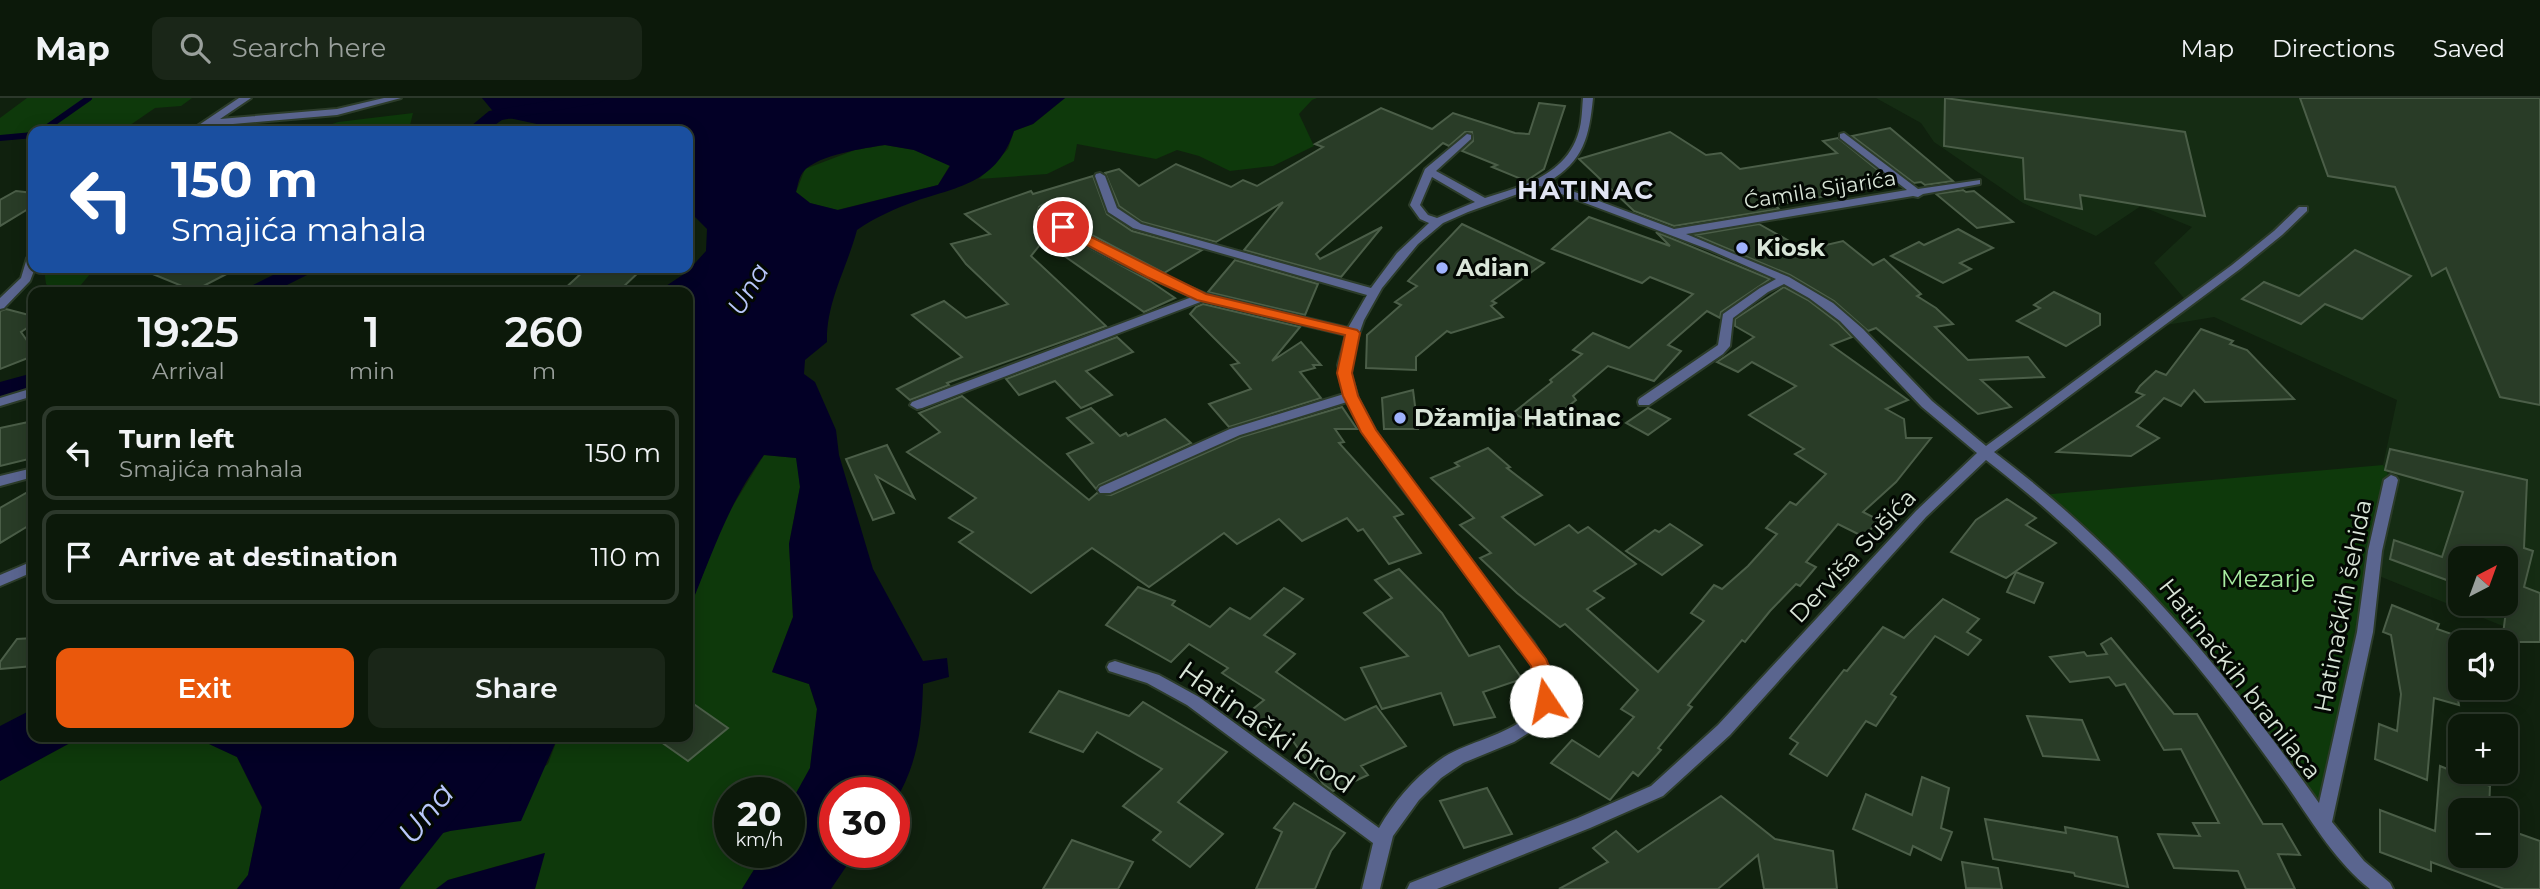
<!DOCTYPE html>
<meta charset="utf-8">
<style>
:root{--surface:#0c190a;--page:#1a2618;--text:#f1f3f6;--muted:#9aa09c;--line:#2c382b;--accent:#ea580c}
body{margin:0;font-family:Montserrat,sans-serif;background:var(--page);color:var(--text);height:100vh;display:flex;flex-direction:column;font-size:26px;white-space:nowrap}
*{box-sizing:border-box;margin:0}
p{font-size:23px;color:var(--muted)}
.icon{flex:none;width:38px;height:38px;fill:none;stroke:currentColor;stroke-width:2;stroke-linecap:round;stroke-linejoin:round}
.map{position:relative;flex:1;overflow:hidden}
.drawer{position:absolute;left:28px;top:189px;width:665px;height:455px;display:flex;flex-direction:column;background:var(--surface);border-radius:14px;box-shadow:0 4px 18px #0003,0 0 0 2px var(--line)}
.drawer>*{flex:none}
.top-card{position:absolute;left:28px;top:28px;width:665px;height:147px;border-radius:14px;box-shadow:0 4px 18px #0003,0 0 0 2px var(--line);background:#1a4fa0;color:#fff;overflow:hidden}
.needle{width:46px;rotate:41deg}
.fabs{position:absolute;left:2448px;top:448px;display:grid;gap:14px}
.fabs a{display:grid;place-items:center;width:70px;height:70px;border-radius:14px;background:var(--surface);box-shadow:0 4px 18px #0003,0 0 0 2px var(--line);font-size:35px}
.speed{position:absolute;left:714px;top:679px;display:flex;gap:14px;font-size:35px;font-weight:700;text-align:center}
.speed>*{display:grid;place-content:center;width:91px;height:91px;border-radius:50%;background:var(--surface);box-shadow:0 4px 18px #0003,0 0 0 2px var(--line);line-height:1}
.speed small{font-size:18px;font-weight:400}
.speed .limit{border:10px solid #d22;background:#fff;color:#111}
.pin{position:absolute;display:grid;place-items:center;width:60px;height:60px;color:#fff;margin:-30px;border:4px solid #fff;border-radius:50%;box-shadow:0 2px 7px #0007}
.me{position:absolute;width:77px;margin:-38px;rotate:349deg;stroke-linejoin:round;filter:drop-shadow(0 0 5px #0008)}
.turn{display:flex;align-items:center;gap:24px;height:147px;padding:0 28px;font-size:32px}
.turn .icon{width:91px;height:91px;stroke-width:2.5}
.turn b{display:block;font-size:49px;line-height:60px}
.eta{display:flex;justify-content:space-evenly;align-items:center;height:119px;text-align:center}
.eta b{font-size:42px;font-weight:600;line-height:49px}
.cta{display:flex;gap:14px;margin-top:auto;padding:14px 28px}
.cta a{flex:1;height:80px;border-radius:14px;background:var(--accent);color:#fff;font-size:28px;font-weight:600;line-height:80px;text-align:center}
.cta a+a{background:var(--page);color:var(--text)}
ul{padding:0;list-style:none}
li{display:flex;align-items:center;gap:21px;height:94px;margin:0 14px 10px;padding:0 14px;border:4px solid var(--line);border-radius:14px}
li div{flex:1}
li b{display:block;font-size:26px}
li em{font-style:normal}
header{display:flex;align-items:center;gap:42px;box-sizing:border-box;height:98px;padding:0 35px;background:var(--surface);border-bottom:2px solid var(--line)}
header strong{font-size:33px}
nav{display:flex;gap:38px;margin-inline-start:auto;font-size:24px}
.search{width:490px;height:63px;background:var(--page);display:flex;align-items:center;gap:18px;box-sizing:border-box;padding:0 24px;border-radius:14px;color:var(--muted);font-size:26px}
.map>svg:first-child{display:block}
.built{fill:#152c13;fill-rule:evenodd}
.green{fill:#0e390b}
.water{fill:#030026;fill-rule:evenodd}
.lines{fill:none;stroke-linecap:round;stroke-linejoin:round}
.stream{stroke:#030026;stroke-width:6}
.canal{fill:#030026;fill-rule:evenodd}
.river{fill:#030026;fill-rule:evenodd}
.building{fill:#293c27;stroke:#4b5e48;stroke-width:2}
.minor-casing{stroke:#2c3c2a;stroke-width:4}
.minor{fill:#5a658f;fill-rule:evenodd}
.route{fill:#ea580c;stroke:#983908;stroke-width:2}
.poi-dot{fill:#a0b3fd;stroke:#030803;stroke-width:2.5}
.labels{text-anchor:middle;stroke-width:6;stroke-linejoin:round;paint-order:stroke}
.far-street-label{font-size:21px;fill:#d9e5d8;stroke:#030803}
.poi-label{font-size:24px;font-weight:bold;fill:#d9e5d8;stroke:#030803;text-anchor:start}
.street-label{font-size:24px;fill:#d9e5d8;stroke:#030803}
.park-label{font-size:24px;fill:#a8eca1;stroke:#030803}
.far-district-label{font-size:26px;font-weight:bold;letter-spacing:2px;fill:#e0e4f2;stroke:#030803}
.water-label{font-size:26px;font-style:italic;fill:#b9c7fa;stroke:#030803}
.near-street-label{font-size:28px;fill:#d9e5d8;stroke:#030803}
.near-water-label{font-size:32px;font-style:italic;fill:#b9c7fa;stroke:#030803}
</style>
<header>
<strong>Map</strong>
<div class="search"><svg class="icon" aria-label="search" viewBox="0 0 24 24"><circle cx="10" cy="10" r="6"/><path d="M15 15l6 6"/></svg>Search here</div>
<nav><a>Map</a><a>Directions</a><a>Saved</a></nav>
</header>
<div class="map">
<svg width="2540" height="791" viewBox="0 0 2540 791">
<rect width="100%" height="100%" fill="#10210e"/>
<path class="built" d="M1876,0h664v543l-166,-67 17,-94 -8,-15 14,-65 -183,-83 -60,10 34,-24 -34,-40 38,-36 -51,-21 -45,30 -73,-33 -89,-61 -13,-19zM2460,460h46v46h-46z"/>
<g class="green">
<path d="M27,0h165l-11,8 -26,2 -32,22 -90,1v4l-33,3v-20z"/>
<path d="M1065,0h252l-5,2 -13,14 15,32 -41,20 -43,5 -31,-15 -22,-6 -21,9 -79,-15 -3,17 -27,13 -68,5 29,-30 6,-18 19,-7z"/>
<path d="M413,15l-4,16 -10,2h-87l26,-9z"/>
<path d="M885,47l29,5 36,15 -12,20 -101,25 -27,-7 -14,-11 9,-23 50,-19z"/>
<path d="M44,170h51l-20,24 -22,-2 -7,-6z"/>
<path d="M764,357l33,3 3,29 -11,57 4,73 -21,55 37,12 8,25 -7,59 -21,38v-13h-59v59h35l-23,37h-207l9,-36 -96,27 -12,9h-36l-8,-8 -2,-34 60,-16 98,-67 10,-27h130v-125l35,-90z"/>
<path d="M2383,367l8,15 -68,343 -139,-184 -143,-144z"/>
<path d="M95,639h99l43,20 25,51 -14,67 -11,14h-237v-108l70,-38z"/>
</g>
<g class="water">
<path d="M482,0h583l-32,26 -19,7c-17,51 -53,55 -98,70 -22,8 -40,16 -59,29 -10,38 -31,72 -30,112l-22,18 -1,14 11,8 21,48 3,25 34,114 50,92 24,-3 2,19 -26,7c-1,44 -5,80 -29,119v-10h-59v59h21l-25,37h-89l23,-37h24v-46l21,-38 7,-59 -8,-25 -37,-12 21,-55 -4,-73 11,-57 -4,-29 -32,-3c-37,50 -52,100 -76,157v-320h-31l30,-20 19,-21 1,-22 -19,-19v-79h-119l-73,-16zM885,47l29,5 36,16 -12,19 -100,25 -28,-7 -14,-11c2,-7 3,-16 8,-21 14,-16 61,-23 81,-26z"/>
<path d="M33,611v28h62l-25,6 -70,38v-55z"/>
<path d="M194,639h364l-37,84 -71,10 -59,16 1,34 8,8h-163l11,-14 14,-68 -25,-50z"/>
<path d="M545,755l-10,36h-99l12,-9z"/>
</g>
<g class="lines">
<g class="stream">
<path d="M42,33l47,-33"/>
<path d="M0,40l33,-3"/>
</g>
<g class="canal">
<path d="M566,0h42l-9,5 -97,17 -16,11h-21l24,-20z"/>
<path d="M287,170h27l-3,5 -38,19h-27l3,-5z"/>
<path d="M33,275v15l-33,9v-15z"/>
</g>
<path class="river" d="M456,639h59l-8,15 -108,137h-66l9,-19z"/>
</g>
<g class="building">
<path d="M1945,0l240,34 20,84 -125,-21 2,14 -57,-10 -2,-41 -79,-12z"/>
<path d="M2300,0h240v307l-40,-8 -54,-129 -14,8 -37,-89 -67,-11z"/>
<path d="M1539,5l26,3 -21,63 -18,12 -34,-14 5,-2 -35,-14 11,-10 -1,-9h-7l-16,14 -6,-3 -127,111 4,5 62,-32 -41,50 -97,-27 39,-48 -67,40 -74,-20 -23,-16 -14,-33 14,-4 20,17 37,-22 55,23 12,-7 14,6 66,-39 -8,-3 66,-36 51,21 21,-16 62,20 14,1z"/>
<path d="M1890,30l63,53 -28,4 -4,-3 -7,1 -62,-47z"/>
<path d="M1670,34l36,23 15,-2 19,16 97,-16 -14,-12 15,-3 57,46 -120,21 4,4 -105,17 -40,-15 -55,-52z"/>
<path d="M1093,78l14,38 25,17 70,19 -38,23 -95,-50 -19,-19h-6l-5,3 -1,4 31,26 81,44 25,17 -31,14 -101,-71 -12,15 75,70 -159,57 2,2 -39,15 -13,-11 65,-32 -50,-42 32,-14 22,17 42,-14 -42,-40 -15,-20 39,-10 -25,-20 66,-23 2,3z"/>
<path d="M1963,92l3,2 8,-1 39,31 -36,6 -41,-34z"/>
<path d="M16,93l17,2v13l-33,20v-26z"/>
<path d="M1589,119l81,29 -14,-14 114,47 -49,33 -1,6 -13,-7 -39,34 13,6 -27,30 -46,-15 -35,30 3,4 -35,28 -28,-15 39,-31 -2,-2 32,-26 -9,-4 20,-17 36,15 64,-54 -43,-17 -8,6 -90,-34z"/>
<path d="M1462,126l82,39 -52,38 4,2 -5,3 12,11 -52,16 -4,-2 -31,26v13l-50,-2 1,-33 34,-30 -6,-3 22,-16 -9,-5z"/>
<path d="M1759,126l46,26 38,-9 30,24 11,-6 37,35 -4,2 19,12 17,16 -18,3 33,33 60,-3 16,20 -63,3 30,27 -33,7 -102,-86 -8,3 -34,-30 -44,-26 -95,-40z"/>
<path d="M1958,131l35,19 -33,15 11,6 -28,14 -52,-27 28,-14 5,3z"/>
<path d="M2355,152l56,26 -49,43 -37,-15 -24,20 -59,-25 22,-17 35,14z"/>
<path d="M1235,162l83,24 -13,31 -97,-23z"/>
<path d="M138,170h100l-44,23z"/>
<path d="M587,170h56l-25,24h-57z"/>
<path d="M1784,189l24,13 30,23 14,14 -21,8 77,55 -22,9 18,10 2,19h25l-35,44 -33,30 16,8 -15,17 -26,-13 -32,38 10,5 -16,19 -4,-2 -26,27 -25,31 -3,-2 -54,65 4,2 -34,41 3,2 -23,26 -5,-4 -23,28 -59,-37 21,-23 27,17 35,-40 -13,-8 17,-19 -73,-66 -5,3 -43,-34 -37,-35 11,-5 -31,-28 14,-7 -43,-40 28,-12 -4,-3 33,-15 22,19 -3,1 35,27 -40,22 33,28 34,-20 9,8 10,-6 48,37 -42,27 10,7 -17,11 71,63 46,-51 -13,-8 23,-28 8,4 26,-23 29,-32 -11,-6 24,-26 6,3 30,-31 -31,-20 9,-5 -55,-34 47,-29 -44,-24 -14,10 -21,-10 37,-25 -19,-11v-7z"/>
<path d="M2054,194l46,22v11l-34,21 -49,-25 23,-13 -6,-3z"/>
<path d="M1203,206l97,23 -28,34 29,-19 20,23h-8l2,3 -15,4 21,26 -92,29 -20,-23 42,-15 -20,-24 8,-2 -49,-49 6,-7z"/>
<path d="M6,211l27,7v8l-12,8 12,17v7l-33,13v-58z"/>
<path d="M2201,231l32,12 -3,3 17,6 47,49 -89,3 -11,-12 -13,16 -17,-8 -27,28 22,12 -28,18 -74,-4 87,-57 -8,-3 4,-6 16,-15 10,4z"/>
<path d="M1117,239l16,15 -47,19 26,24 -31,13 -26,-27 -36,14 -13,-16z"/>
<path d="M1413,292l5,39h-34l-2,-31z"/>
<path d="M962,298l127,104 8,-7 14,2 130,-58 101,-30 15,22h-22l9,13 -5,1 64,71 -9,3 27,36 -32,11 -26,-35 -5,2 -11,-13 -45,23 -23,-22 -42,25 -13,-11 -75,54 -57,-39 -61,45 -72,-51 14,-10 -24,-14 27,-20 -69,-46 33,-20 -21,-19z"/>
<path d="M1091,310l29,28 6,-3 2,3 37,-17 26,24 -92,42 -3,4 -29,-35 26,-11 -26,-25z"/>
<path d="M1648,310l22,11 -22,16 -22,-12z"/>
<path d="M33,323v37l-33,8v-38z"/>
<path d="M887,347l27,53 -38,-22 18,37 -21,7 -27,-61z"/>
<path d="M2390,351l137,31 -3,68 9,3 -9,36 16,6v49h-38l4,-31v-53h-46v27l-70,-26 4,-19 48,17 21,-65 -78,-22z"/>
<path d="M33,391v34l-33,20v-35z"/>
<path d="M2007,401l29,19 -10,7 30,18 -50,35 -55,-26 25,-32z"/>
<path d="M1670,426l32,21 -40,30 -36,-24 29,-21 4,2z"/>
<path d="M1399,471l43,44 27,43 30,-10 23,33 -39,13 12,25 -41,8 -13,-32 -59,16 -21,-41 47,-12 -44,-43 28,-15 -17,-18z"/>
<path d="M2016,474l27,11 -9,20 -27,-11z"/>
<path d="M1138,489l37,14 -3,4 38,22 20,-19 20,11 34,-31 19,11 -39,36 31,19 -19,18 69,48 31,-14 30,40 -45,20 7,9 -35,16 -10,-7 -35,-50 -5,5 -35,-26 16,-13 -42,-27 6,-5 -39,-24 -18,18 -65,-37z"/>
<path d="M1943,501l36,20 -12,13 14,8 -13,15 -33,-19 -44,58 5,3 -20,29 -10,-5 -39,55 -37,-22 8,-11 -8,-5 54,-68 3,1 36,-44 21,11z"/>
<path d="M2392,507l47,19 -2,5 23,8v34l-8,-4 7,38 -25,-7 -7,82 -52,-21 4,-35 18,7 4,-37 -10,-59 -8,-3z"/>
<path d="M33,540v28l-33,3v-7l17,-23z"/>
<path d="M2111,540l63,76h23l66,110h19l18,31 -22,-1 17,35h-49l-8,-18 -64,-3 -16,-34 42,2 -7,-13h26l-38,-74 -17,1 -39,-66 -9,2 -7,-9 -39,5 -20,-25 34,-5 3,4 20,-2 -6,-10z"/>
<path d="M1059,593l70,25 14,-14 84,50 -49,50 45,32 -33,33 -37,-27 8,-8 -38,-26 39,-37 -65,-37 -14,20 -53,-20z"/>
<path d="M688,602l40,28 -40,33 -34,-24h34z"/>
<path d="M2027,618l55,4 17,40 -56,-4z"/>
<path d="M2440,668l50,20 -1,24h-29v46h46v-27l34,12v48h-36l-73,-27v9l-51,-19v-42l55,21z"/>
<path d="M1922,679l27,11 -8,40 11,4 -11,28 -28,-14 -3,9 -57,-26 13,-35 46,21z"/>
<path d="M1487,690l25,46 -48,14 -24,-47z"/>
<path d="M1721,698l54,43 58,12 4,38h-73l-6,-34 -40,34h-159l49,-27 -15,-14 23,-17 22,21z"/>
<path d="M1294,705l51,30 -14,18 -16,38h-59l26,-57 -8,-4z"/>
<path d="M1985,721l81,14 -1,-6 52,10 11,50 -53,-11 -1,-3 -81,-14z"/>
<path d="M1072,742l61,22 -15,27h-75z"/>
<path d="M1962,764l36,6 4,21 -36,-1z"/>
</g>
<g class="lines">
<defs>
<g id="minor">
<path d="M239,0h12l-31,21 117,-10 47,-11h17l-64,17 -127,11 -9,5h-11z"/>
<path d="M1583,0h10c-4,39 -9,63 -45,84l126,47 233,-39 -67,-52v-4l4,-1 74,56 62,-9v4l-57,10 -5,3 -5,-1 -227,38 103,43 44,26 30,26 69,72 54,45 246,-181 42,-34 25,-24h8v4l-25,24 -42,34 -246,183c131,99 231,218 325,351l38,-171 11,-81 16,-71 7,-5 5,2 2,3 -16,71 -9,81 -41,190 32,39 26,22 3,6h-23c-33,-26 -56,-64 -80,-99 -18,-26 -37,-51 -56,-77 -72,-96 -153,-180 -248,-253l-60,57 -196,218 -67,61 -73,32 -153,61h-30l3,-6 168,-65 73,-32 67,-61 198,-214 61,-58 -55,-46 -82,-86 -31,-23 -25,-14 -16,8 -35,26 -3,28 -7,8 -74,51h-10l-1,-3 1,-3 79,-54 5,-31 37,-26 16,-9 -66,-29 -170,-64 -72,26 -25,11 -25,21 -36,44 -18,32 -12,34 -1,21 7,23 17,32 34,48 125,165 15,26 5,17v15l-7,17 -9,9 -24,15 -51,21 -22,15 -22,22 -26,36 -13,53h-18l11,-46 -186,-138 -40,-22 -38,-12 -2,-4 2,-4 6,-2 44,14 40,22 180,131c16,-28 38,-53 65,-71 41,-25 124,-29 84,-99l-129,-174 -37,-54 -15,-28 -107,33 -130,58h-10l-2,-3 2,-3 130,-58 114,-35 -6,-29 8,-30 -143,-34 -281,107 -5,1 -7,-4 2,-3 280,-105c-43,-20 -123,-53 -152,-88l5,-3 4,1 18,18 88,47 51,22 142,34 19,-33 -234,-67 -25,-16 -13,-36 1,-2 4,-1 5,3 12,32 24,16 230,64 26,-35 32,-30 -9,-4 -10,-14 15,-36 42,-35 4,1v4l-35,32 49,27c38,-12 82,-23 94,-67 3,-10 3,-22 4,-33zM1432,79l43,25 -38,16 -9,-3 -8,-10z"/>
<path d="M33,157v13h2l-5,13 -26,27 -4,1v-11l21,-20 6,-20z"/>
<path d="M33,290v8l-33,10v-8z"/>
<path d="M33,370v9l-33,9v-10z"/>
<path d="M33,463v11l-33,14v-11z"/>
</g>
</defs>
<use href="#minor" class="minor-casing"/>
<use href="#minor" class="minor"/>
</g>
<path class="route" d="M1063,125l143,71 151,36 3,3 -8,40 6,23 18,34 170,229c6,13 14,33 7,47l-7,2 -6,-2 -9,-40 -170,-234 -18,-36 -6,-23 8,-38 -148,-35 -50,-23 -88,-47v-6z"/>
<g class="poi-dot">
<circle cx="1742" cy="150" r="7"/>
<circle cx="1442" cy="170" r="7"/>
<circle cx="1400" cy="320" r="7"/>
</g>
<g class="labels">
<g class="far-street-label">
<text transform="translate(1820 92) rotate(-9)" y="7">Ćamila Sijarića</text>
</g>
<g class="poi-label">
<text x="1756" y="158">Kiosk</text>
<text x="1456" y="178">Adian</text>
<text x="1414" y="328">Džamija Hatinac</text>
</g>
<g class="street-label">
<text transform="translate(1853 458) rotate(-47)" y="8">Derviša Sušića</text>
<text transform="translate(2343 508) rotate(-79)" y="8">Hatinačkih šehida</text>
<text transform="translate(2240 581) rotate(52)" y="8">Hatinačkih branilaca</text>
</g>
<g class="park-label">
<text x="2268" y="489">Mezarje</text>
</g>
<g class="far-district-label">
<text x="1586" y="101">HATINAC</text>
</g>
<g class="water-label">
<text transform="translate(748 191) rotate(-59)" y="9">Una</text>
</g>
<g class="near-street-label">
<text transform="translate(1267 629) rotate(35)" y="10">Hatinački brod</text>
</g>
<g class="near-water-label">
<text transform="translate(426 715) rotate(-51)" y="11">Una</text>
</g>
</g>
</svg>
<div class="fabs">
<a><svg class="needle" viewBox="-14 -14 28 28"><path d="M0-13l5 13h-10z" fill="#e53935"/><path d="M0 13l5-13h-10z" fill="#9aa09c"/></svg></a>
<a><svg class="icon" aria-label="sound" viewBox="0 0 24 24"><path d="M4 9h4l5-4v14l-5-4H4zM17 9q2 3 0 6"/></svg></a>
<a>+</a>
<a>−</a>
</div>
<div class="speed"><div>20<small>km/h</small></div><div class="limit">30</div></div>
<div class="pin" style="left:1063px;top:129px;background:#d93025"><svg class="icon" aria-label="arrive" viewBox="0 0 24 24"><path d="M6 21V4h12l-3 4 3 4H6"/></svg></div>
<svg class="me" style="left:1546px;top:603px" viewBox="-20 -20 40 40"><circle r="19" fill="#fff"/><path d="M0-13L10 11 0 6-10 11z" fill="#ea580c"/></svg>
<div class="top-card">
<div class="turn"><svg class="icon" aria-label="left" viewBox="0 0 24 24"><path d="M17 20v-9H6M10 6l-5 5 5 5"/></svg><div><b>150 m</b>Smajića mahala</div></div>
</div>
<section class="drawer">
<div class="eta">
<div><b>19:25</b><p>Arrival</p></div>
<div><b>1</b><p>min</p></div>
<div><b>260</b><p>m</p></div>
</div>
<ul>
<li><svg class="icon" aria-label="left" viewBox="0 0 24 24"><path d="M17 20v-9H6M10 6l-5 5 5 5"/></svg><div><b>Turn left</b><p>Smajića mahala</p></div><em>150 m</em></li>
<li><svg class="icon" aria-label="arrive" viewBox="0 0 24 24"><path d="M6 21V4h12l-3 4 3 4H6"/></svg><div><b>Arrive at destination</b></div><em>110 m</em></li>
</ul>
<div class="cta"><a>Exit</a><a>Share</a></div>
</section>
</div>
